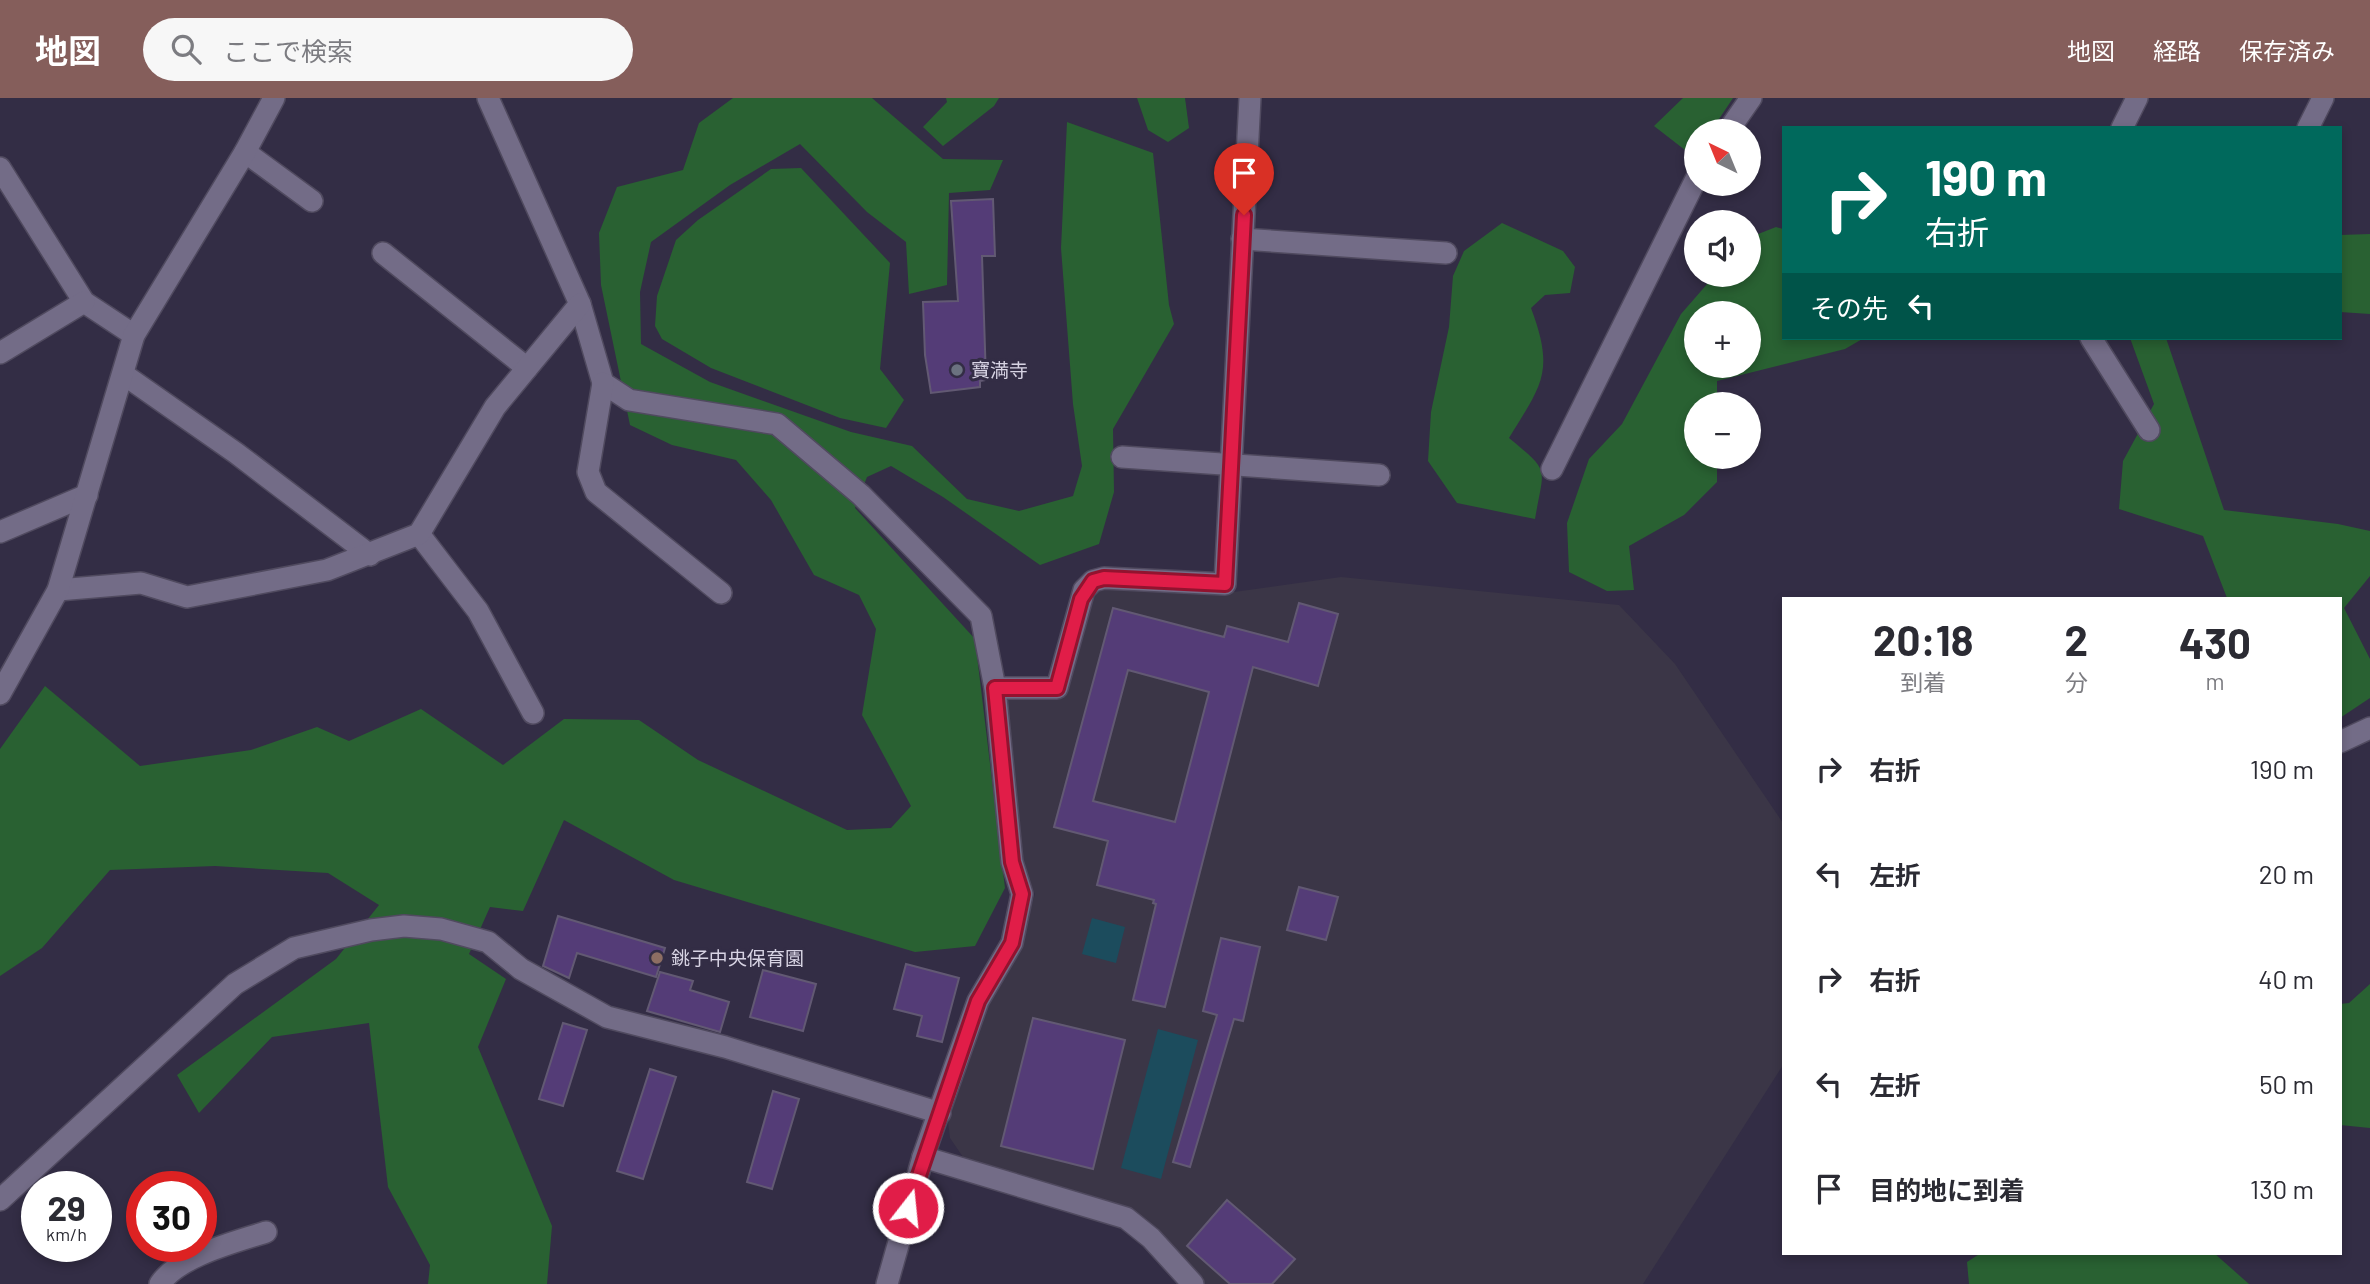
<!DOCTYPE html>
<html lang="ja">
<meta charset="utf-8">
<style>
:root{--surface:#fff;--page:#f7f7f7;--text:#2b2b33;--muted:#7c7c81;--accent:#855e5b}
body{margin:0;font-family:Barlow,"Noto Sans JP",sans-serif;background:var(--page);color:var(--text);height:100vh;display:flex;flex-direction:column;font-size:26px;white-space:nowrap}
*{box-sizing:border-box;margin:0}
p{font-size:23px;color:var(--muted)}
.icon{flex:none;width:38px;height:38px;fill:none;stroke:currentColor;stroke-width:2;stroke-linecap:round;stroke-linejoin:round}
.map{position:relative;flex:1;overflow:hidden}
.sheet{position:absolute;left:1782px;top:499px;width:560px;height:658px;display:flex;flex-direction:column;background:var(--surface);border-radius:0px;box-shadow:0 4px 10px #0003}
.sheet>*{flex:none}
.guide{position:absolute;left:1782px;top:28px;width:560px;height:214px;border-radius:0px;box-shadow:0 4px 10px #0003;background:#00695c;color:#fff;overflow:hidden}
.needle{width:46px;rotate:317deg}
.controls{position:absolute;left:1684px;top:21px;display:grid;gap:14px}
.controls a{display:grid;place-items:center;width:77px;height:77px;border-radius:50%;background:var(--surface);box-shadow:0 4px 10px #0003;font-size:35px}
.speed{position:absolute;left:21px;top:1073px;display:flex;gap:14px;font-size:35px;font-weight:700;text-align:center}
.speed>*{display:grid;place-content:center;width:91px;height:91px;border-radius:50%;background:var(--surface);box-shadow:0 4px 10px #0003;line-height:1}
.speed small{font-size:18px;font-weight:400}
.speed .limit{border:10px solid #d22;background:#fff;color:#111}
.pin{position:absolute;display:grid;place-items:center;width:60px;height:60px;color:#fff;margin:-72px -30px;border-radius:50% 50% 50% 0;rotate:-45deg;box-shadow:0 0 7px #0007}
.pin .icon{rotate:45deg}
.me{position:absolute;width:77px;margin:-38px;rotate:16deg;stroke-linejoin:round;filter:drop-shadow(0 0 5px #0008)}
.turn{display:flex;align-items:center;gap:24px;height:147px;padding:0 28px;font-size:32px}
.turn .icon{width:91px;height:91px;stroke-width:2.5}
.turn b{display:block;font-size:49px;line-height:60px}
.then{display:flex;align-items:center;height:66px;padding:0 28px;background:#0003;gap:14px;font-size:26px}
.eta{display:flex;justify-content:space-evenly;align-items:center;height:119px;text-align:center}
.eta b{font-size:42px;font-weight:700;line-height:49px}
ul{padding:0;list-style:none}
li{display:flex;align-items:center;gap:21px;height:105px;padding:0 28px}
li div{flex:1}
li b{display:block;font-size:26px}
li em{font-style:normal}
header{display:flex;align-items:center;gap:42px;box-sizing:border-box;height:98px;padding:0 35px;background:var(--accent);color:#fff}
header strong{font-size:33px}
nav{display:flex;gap:38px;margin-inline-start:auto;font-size:24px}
.search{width:490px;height:63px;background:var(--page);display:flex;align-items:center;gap:18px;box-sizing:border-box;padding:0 24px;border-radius:38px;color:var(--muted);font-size:26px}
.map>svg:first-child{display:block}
.education{fill:#3b3647}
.green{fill:#296132;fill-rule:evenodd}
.water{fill:#1c4c5d}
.building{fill:#543c77;stroke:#625973;stroke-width:2;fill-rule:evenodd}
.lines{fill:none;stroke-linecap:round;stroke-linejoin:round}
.minor-casing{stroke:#504a5f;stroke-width:24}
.minor{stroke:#736c87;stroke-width:21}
.route-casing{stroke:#92132f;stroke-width:18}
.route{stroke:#e11d48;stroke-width:12}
.worship-dot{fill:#6b7280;stroke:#332d45;stroke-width:2.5}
.education-dot{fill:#8d6e63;stroke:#332d45;stroke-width:2.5}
.labels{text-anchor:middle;stroke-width:6;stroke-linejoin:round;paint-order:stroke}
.poi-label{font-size:19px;fill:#d7d3e3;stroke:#332d45;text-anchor:start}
</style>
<header>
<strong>地図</strong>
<div class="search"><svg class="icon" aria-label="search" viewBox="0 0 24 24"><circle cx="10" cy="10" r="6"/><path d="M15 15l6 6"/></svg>ここで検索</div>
<nav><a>地図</a><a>経路</a><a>保存済み</a></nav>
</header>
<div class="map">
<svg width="2370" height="1186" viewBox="0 0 2370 1186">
<rect width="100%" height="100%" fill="#332d45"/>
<path class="education" d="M1341,479l278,28 56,59 108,159v242l-140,219h-438l-19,-16 -29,-37 -192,-71 -15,-22 -2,-16 36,-112 33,-58 18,-58 -16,-36 -14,-157 6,-6 52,1 23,-91 14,-18 134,5z"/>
<g class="green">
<path d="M733,0h139l71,61 60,1 -13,30 -41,3 -2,92 -38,9 -3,-52 -39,-30 -67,-68 -70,41 -79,57 -11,50 1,52 69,38 141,50 61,14 55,53 52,12 54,-15 9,-30 -9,-62 -12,-156 6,-126 86,31 16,152 5,19 -61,105 1,63 -15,52 -59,21 -97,-68 -52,-31 -24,11 -12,31 120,131 30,249 -30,58 -60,6 -241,-72 -110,-60 -41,91 -33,-4 -21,47 37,25 -28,68 74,179 -5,58h-119l2,-19 -42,-78 -19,-164 -97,14 -73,76 -22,-38 159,-116 43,-54 -51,-32 -113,-7 -105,4 -68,78 -42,28v-227l45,-63 95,80 111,-16 66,-23 32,14 72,-32 82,56 61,-46 75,1 59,40 149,70 44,-2 20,-22 -49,-91 14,-86 -17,-34 -45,-20 -43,-75 -35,-40 -64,-15 -42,-20 -29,-140 -2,-52 18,-46 66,-17 16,-47z"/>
<path d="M946,0h53l-5,8 -51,40 -20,-19 24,-25z"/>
<path d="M1137,0h48l4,30 -21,14 -20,-12z"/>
<path d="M1683,0h50l-22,33h-15l-2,26 -40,-31z"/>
<path d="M801,70l89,95 -10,106 24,31 -18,28 -46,-10 -129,-50 -49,-29 -7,-13 2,-30 19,-56 22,-20 73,-51z"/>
<path d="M1502,125l61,28 12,16 -5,26 -25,2 -14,13c24,64 11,76 -22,130 42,35 35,28 26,81l-78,-16 -29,-42 3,-49 18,-85 4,-51 11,-25z"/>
<path d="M1776,129l7,2v109h81l-19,11 -128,32v23h-21v53h21v25l-33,33 -55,31 5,44 -27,1 -38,-19 -2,-49 22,-64 33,-35 59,-110 34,-39h33v-37zM1696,215h52v53h-52z"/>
<path d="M2370,136v80l-30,-2v-77z"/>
<path d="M2130,240h36l58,172 114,14 32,7v45l-26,32 26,51v39l-30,20v-120h-113l-24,-62 -84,-27 4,-48 31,-57z"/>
<path d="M2370,886v144l-30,-3v-121l9,-1z"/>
<path d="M1981,1155h233l35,31h-280l-2,-22z"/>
</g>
<g class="water">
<path d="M1092,820l33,9 -9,36 -34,-9z"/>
<path d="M1158,931l40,11 -37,139 -40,-11z"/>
</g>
<g class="building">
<path d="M993,101l2,57h-13l4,124 -6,1v6l-49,6 -6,-38 -2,-53 35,-1 -7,-100z"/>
<path d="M1299,505l39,11 -20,72 -65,-19 -88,340 -32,-7 23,-96 -3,-1 1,-3 -57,-15 11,-44 -54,-14 59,-219 111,29 3,-11 61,16zM1128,572l81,22 -34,130 -82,-21z"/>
<path d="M1299,789l39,10 -12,43 -39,-10z"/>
<path d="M558,818l107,32 -9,29 -79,-24 -8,25 -26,-12z"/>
<path d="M1221,840l39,9 -17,74 -9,-2 -44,148 -17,-5 44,-147 -14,-4z"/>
<path d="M906,866l53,14 -17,64 -25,-6 5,-20 -28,-7z"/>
<path d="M763,872l53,14 -13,47 -53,-14z"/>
<path d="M660,874l33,9 -3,9 39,12 -9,30 -73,-21z"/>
<path d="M1033,920l92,22 -32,129 -92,-23z"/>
<path d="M563,925l24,7 -24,76 -24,-7z"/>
<path d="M650,971l26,8 -33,102 -26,-8z"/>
<path d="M773,993l26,8 -27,90 -25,-7z"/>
<path d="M1227,1102l68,59 -23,25h-42l-43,-38z"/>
</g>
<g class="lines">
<defs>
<g id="minor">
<path d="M488,0l92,206 23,79 26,17 148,24 84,71 120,121 14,72 17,174 10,32 -10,49 -34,58 -55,156 -36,127"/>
<path d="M2122,30l15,-30"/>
<path d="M2308,30l15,-30"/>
<path d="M1728,33l23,-33"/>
<path d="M245,54l67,49"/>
<path d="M0,70l84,134 50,33"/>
<path d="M1242,141l204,14"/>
<path d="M383,155l144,115"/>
<path d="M2091,240l58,92"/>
<path d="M0,255l84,-51"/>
<path d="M123,276l113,79 134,102"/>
<path d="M603,285l-15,89 8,20 125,101"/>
<path d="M1122,359l257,18"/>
<path d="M1552,371l144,-290"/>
<path d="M0,434l87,-37"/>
<path d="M419,436l59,77 55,102"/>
<path d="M58,492l83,-7 46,14 140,-27 92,-36 76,-127 85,-103"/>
<path d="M995,590h62l27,-98 9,-9 11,-3 121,6 25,-486"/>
<path d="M0,596l58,-104 76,-255 111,-183 29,-54"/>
<path d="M2340,644l30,-14"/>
<path d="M923,1059l203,61 25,20 42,46"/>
<path d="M0,1102l235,-216 59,-36 77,-18 33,-4 37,3 47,13 33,27 86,48 118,30 215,66"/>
<path d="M160,1186c18,-28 76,-42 106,-52"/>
</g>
</defs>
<use href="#minor" class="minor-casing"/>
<use href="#minor" class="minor"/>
</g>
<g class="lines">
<defs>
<path id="route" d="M908,1110l70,-207 34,-58 10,-49 -10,-32 -17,-174h62l24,-89 12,-18 11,-3 121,6 19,-369"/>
</defs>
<use href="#route" class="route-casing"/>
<use href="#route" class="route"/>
</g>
<circle class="worship-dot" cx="957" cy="272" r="7"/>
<circle class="education-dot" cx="657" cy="860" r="7"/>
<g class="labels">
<g class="poi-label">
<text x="971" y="279">寶満寺</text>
<text x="671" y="867">銚子中央保育園</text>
</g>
</g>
</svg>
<div class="controls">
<a><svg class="needle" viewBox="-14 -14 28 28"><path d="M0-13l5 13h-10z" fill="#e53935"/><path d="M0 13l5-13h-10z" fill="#7c7c81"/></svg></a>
<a><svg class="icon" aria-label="sound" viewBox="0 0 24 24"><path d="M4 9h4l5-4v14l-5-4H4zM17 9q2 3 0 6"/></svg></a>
<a>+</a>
<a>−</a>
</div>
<div class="speed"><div>29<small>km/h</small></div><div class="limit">30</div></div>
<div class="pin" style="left:1244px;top:117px;background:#d93025"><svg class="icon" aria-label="arrive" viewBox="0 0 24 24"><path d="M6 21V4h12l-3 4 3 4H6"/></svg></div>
<svg class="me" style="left:908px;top:1110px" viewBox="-20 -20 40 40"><circle r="17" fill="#e11d48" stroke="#fff" stroke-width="3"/><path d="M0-11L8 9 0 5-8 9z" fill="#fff"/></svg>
<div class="guide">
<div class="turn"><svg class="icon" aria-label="right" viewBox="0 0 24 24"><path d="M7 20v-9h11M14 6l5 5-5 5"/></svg><div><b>190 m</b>右折</div></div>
<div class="then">その先<svg class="icon" aria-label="left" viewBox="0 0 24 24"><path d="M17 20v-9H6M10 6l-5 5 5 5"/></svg></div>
</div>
<section class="sheet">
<div class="eta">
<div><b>20:18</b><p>到着</p></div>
<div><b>2</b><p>分</p></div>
<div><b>430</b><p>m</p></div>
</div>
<ul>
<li><svg class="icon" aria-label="right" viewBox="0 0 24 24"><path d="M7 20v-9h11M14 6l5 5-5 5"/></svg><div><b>右折</b></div><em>190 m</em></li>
<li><svg class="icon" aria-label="left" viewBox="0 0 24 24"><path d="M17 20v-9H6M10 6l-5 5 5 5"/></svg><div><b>左折</b></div><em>20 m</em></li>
<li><svg class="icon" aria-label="right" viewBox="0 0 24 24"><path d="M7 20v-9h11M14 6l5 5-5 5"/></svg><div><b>右折</b></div><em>40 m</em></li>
<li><svg class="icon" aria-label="left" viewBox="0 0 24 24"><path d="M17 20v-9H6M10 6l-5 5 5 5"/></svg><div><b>左折</b></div><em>50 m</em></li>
<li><svg class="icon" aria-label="arrive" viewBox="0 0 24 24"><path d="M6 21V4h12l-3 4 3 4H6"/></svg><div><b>目的地に到着</b></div><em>130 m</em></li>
</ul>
</section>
</div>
